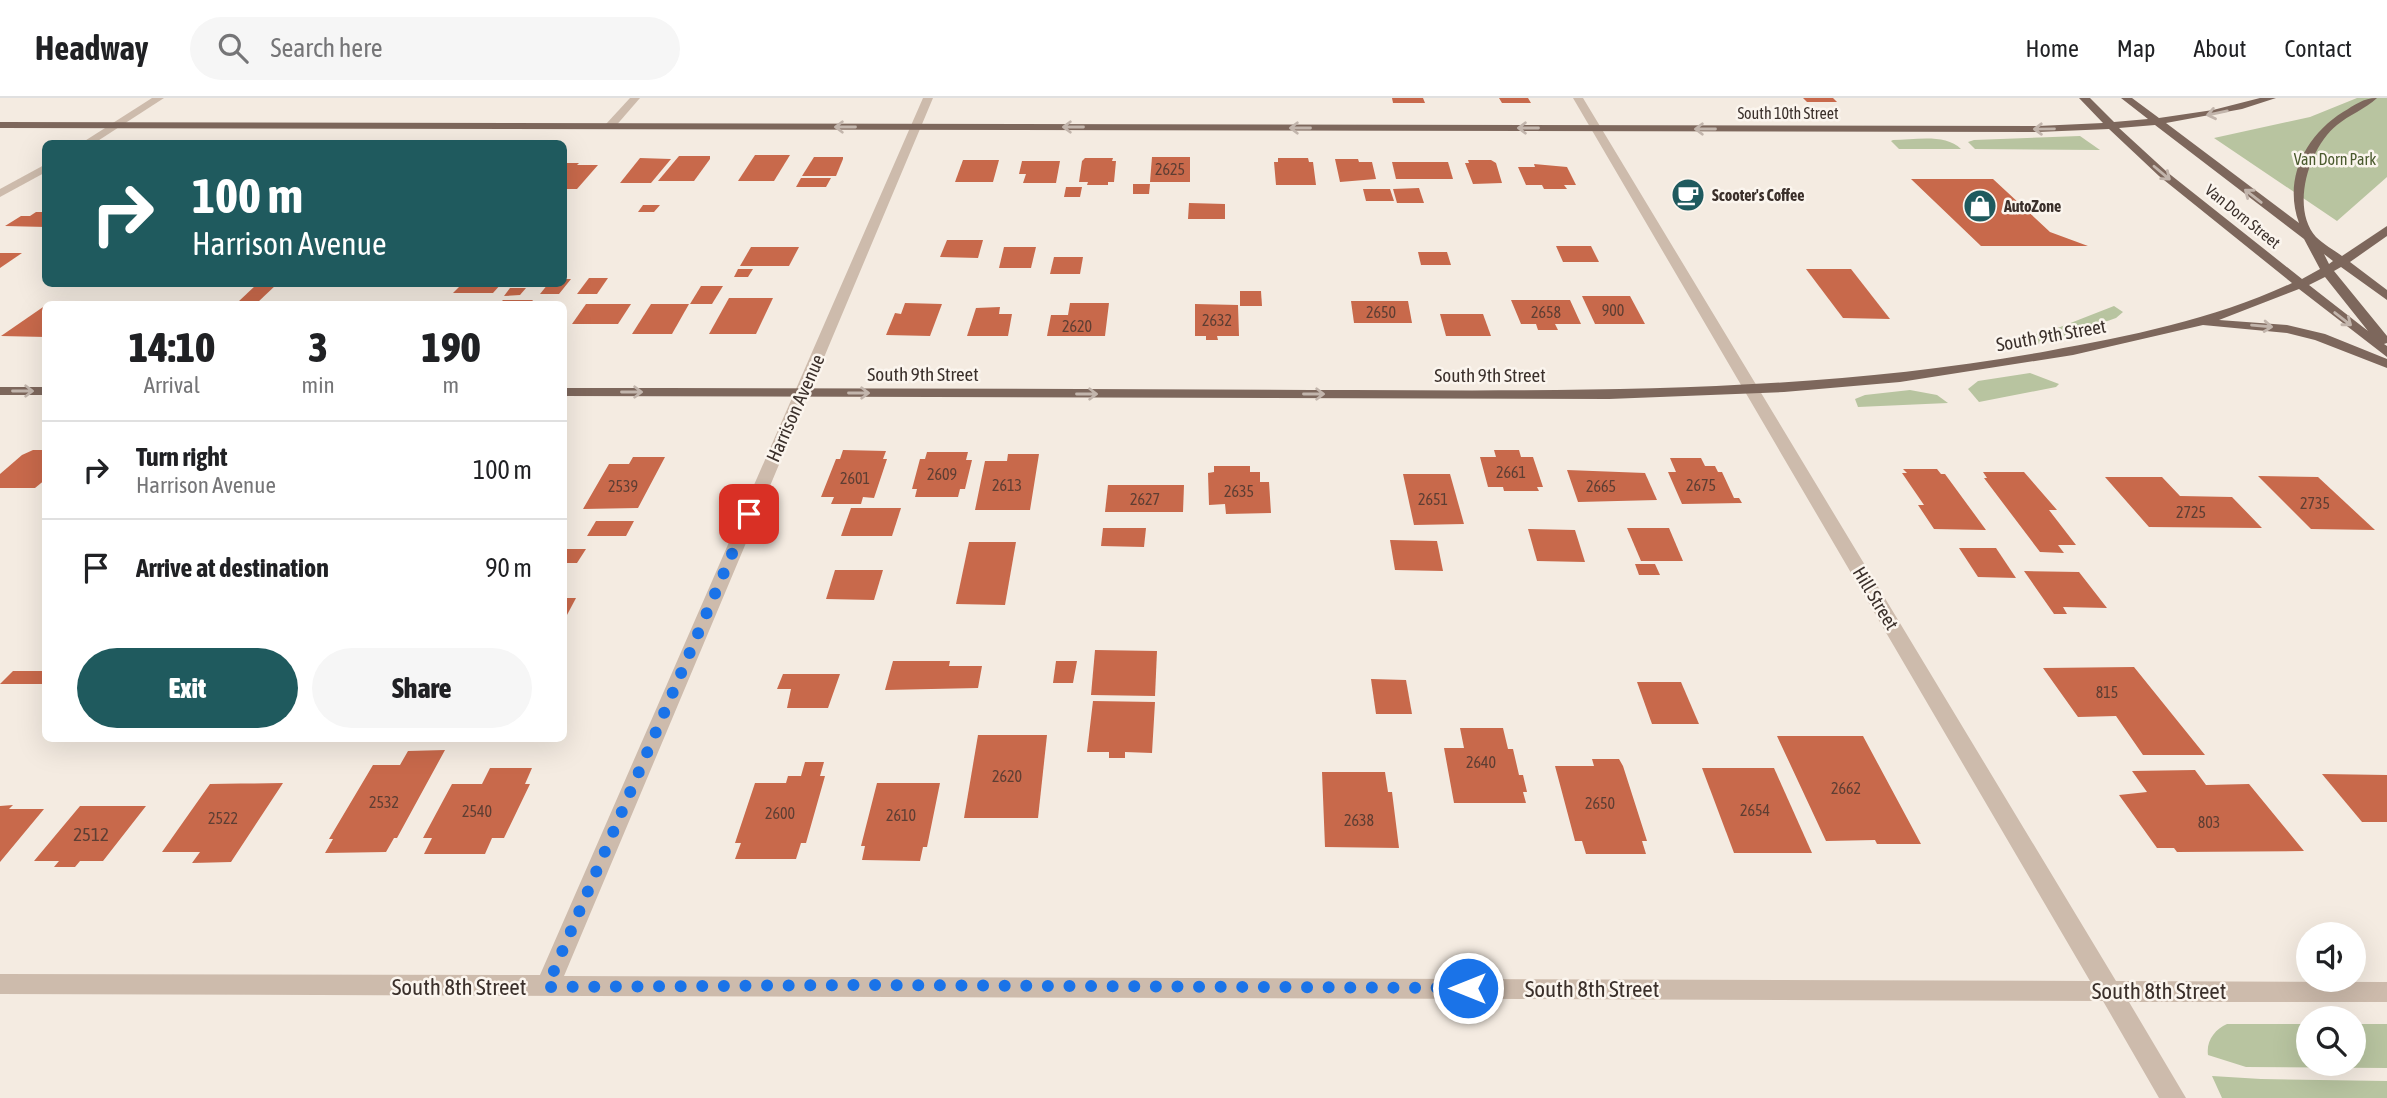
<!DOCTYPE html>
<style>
:root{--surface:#fff;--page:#f6f6f6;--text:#202124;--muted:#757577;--line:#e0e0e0;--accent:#1f5a5e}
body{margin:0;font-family:"Asap Condensed",sans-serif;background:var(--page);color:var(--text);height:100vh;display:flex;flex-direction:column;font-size:26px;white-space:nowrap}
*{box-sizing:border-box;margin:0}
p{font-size:23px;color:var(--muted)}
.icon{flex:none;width:38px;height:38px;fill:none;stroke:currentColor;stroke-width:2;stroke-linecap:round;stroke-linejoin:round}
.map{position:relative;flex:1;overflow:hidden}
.drawer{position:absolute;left:42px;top:203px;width:525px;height:441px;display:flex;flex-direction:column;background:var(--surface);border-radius:10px;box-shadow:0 7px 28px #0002}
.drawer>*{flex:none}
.guide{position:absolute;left:42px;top:42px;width:525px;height:147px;border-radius:10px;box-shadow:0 7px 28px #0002;background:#1f5a5e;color:#fff;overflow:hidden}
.fabs{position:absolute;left:2296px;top:824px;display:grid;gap:14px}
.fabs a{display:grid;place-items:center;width:70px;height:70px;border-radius:50%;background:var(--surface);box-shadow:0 7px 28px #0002;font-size:35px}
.pin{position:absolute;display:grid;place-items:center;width:60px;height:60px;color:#fff;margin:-30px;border-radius:14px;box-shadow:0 4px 10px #0006}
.me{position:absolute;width:77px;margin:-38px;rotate:270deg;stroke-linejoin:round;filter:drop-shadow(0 0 5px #0008)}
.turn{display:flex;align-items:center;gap:24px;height:147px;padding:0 35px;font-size:32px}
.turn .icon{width:91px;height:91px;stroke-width:2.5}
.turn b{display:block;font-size:49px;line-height:60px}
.eta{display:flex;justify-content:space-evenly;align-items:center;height:119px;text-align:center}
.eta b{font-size:42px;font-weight:800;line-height:49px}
.cta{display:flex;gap:14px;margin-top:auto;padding:14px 35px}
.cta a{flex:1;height:80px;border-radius:42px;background:var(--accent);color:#fff;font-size:28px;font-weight:800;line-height:80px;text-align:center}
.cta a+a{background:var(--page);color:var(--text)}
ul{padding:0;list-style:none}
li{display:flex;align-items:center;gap:21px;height:98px;padding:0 35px;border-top:2px solid var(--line)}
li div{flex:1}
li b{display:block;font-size:26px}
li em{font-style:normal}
header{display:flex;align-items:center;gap:42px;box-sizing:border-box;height:98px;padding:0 35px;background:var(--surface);border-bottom:2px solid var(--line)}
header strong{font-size:33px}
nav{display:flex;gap:38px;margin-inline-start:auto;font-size:24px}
.search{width:490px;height:63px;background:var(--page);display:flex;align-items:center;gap:18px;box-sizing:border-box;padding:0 24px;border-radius:38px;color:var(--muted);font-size:26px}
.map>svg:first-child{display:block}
.green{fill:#b8c4a0}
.building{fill:#c8694b}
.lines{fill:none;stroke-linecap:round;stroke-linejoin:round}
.minor{fill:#cdbbac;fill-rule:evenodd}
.major{fill:#7d675c;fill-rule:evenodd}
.oneway{stroke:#c2b5ac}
.route{stroke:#1a73e8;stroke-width:12;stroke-dasharray:0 21.6}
.labels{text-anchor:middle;stroke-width:5;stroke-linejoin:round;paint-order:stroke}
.far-street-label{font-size:16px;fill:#3b302b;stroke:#fbf5ee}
.far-park-label{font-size:16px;fill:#4a5a2e;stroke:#fbf5ee}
.number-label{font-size:16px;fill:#5e3e33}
.far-poi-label{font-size:16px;font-weight:bold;fill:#3b302b;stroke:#fbf5ee;text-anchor:start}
.street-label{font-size:19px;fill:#3b302b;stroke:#fbf5ee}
.near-number-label{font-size:19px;fill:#5e3e33}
.near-street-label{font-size:23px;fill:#3b302b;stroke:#fbf5ee}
</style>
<header>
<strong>Headway</strong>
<div class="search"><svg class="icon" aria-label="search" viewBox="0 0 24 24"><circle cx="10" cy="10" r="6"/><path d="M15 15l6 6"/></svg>Search here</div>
<nav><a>Home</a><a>Map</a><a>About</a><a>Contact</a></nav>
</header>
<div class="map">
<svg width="2387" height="1000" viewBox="0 0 2387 1000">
<rect width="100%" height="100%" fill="#f4ebe1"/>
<g class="green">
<path d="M2357,0h30v79l-50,44 -123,-83 96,-21z"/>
<path d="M2080,38l20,14 -125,-1 -7,-7 6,-2z"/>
<path d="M1893,42c21,0 52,-7 68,9h-62l-8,-8z"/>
<path d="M2114,208l9,6 -7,6 -62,22 -36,9 -7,-4v-6l39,-8z"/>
<path d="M2030,275l29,11 -3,3 -77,15 -11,-13 10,-8z"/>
<path d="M1910,292l27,5 11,8 -90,4 -3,-8 10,-4z"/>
<path d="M2227,926h81v40h46v-40h33v44l-141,-1 -38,-12c-2,-14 7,-26 19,-31z"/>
<path d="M2212,978l49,3 126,2v17h-165z"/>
</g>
<g class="building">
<path d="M1392,0h31l2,5h-32z"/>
<path d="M1499,0h29l3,5h-29z"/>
<path d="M1803,0h30l4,4h-30z"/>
<path d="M755,57h35l-16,26h-36z"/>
<path d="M679,58h31v3l-16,22h-36z"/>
<path d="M814,59h29v2l-7,17h-34z"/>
<path d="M1152,59h38v25h-40z"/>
<path d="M640,60l31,1 -20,24h-31z"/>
<path d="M1085,60h28l-1,3h4l-2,21h-6v3h-21l1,-3h-9l3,-21z"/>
<path d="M1278,60h30l1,4h4l3,23h-40l-2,-23h4z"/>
<path d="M1335,61h23l1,3h13l4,17 -36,3z"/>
<path d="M963,62h36l-6,22h-38z"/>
<path d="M1468,62h23l5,3 6,20 -29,1 -8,-21h4z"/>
<path d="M1022,63h38l-4,22h-33l3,-9h-7z"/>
<path d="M1392,64h56l5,17h-57z"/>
<path d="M564,65h15l-2,2h21l-21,24h-13z"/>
<path d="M1534,66l33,3 9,18h-12l3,4h-23l-2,-4h-16l-8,-18h17z"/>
<path d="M801,80h30l-5,9h-30z"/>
<path d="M1911,81h82l57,53 38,14h-107z"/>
<path d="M1133,86h17l-1,10h-16z"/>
<path d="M1066,89h16l-2,10h-16z"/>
<path d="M1419,90l5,15h-27l-4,-14z"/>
<path d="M1363,91h27l4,12h-28z"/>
<path d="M1189,105l36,1v15h-37z"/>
<path d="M643,107h17l-6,7h-16z"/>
<path d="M36,114h10v15l-41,-1 16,-10h9z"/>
<path d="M947,142h36l-5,18 -38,-1z"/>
<path d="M1556,148h35l8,16h-36z"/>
<path d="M751,149h48l-10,19h-49z"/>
<path d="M1004,149h32l-5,21h-32z"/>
<path d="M1418,154h29l4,13h-30z"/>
<path d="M0,155h22l-22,15z"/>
<path d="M1054,159h29l-3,17h-30z"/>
<path d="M738,171h15l-5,8h-14z"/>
<path d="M1806,171h45l39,50 -47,-1z"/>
<path d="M589,180h19l-11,16h-20z"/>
<path d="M564,181h7l-12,15h-19l8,-10h16z"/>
<path d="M257,186h20l-19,18h-20z"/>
<path d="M462,186h39l-8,9h-40z"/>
<path d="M701,188h22l-11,18h-22z"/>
<path d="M510,190h16l-6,7 -16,1z"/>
<path d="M1240,193h21l1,15h-22z"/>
<path d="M1582,198h48l15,28h-50z"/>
<path d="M729,200h44l-17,36h-47z"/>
<path d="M503,202h30l-3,4h-31z"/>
<path d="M1511,202h59l11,24h-26l3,6h-20l-2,-6h-15z"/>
<path d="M1351,203h57l4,22h-58z"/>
<path d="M905,205l37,1 -12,32 -44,-1 9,-22 6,1z"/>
<path d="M1070,205h39l-4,33h-58l4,-21h17z"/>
<path d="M586,206h45l-13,20h-46z"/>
<path d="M651,206h38l-17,30h-40z"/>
<path d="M1195,206l43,1 1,31h-22l1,4h-12v-4h-11z"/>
<path d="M46,207v32l-45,-1z"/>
<path d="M1000,209l-1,7h13l-4,22h-41l9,-28z"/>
<path d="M1440,216h43l8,22h-45z"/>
<path d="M33,352h13v29l-11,9h-35v-14l22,-19z"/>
<path d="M843,352l43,1 -3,8h4l-13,39 -11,-1 -2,7h-30l3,-7h-13l15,-38h4z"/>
<path d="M1494,352h25l2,7h12l10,30h-6l2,4h-35l-1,-4h-15l-8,-30h16z"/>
<path d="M927,354h41l-2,8h6l-7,29h-5l-2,8h-43l2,-8h-5l8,-30h5z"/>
<path d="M1008,356h31l-9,56h-55l10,-49h22z"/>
<path d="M633,359h32l-27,51 -55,1 26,-45h20z"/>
<path d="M1670,360h31l4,8h10l3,6h4l12,26h5l3,5 -60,1 -14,-32h8z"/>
<path d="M1214,368h36v6h10v10h9l2,31 -45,1 -1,-10 -16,1 -1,-32 6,-1z"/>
<path d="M1903,371h34l4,5h4l41,56 -52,-1 -16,-24h6l-22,-32h5z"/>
<path d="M1567,372l78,3 12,27 -79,2z"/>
<path d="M1983,374h41l33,38h-8l27,35h-18l6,8 -24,-1 -56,-74h3z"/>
<path d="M1403,376h47l14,50 -50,1z"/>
<path d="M2258,378l60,1 57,53 -64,-1z"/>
<path d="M2105,379h57l18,19 52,1 30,31 -113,-1z"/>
<path d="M1108,387h76l-1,27h-78z"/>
<path d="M851,410h50l-9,28h-51z"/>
<path d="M596,423h38l-8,15h-39z"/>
<path d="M1103,430h43l-2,19 -43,-1z"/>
<path d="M1627,430h42l14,33h-42z"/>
<path d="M1528,431l47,1 10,32 -48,-1z"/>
<path d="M1390,442l47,1 6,30 -48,-1z"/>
<path d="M969,444h47l-11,63 -49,-1z"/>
<path d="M1959,450h37l20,30 -38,-1z"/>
<path d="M564,451h22l-9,14h-13z"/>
<path d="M1635,466h20l5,11h-21z"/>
<path d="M835,472h48l-9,30 -48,-1z"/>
<path d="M2024,473l55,1 28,36 -44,-1 4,7h-13z"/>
<path d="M564,500h12l-9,17h-3z"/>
<path d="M1095,552l62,1 -2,45 -64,-1z"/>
<path d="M893,563h57l-1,5h33l-4,22 -93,2z"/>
<path d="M1056,563h21l-4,22h-20z"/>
<path d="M2134,569l71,88h-62l-27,-39 -38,1 -35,-49z"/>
<path d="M13,573h33v13h-46z"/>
<path d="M783,576h57l-12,34h-41l4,-19h-14z"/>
<path d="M1371,581l35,1 6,34h-36z"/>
<path d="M1637,584h44l18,42h-47z"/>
<path d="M1093,603l62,1 -3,51 -27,-1v6h-16v-6h-22z"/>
<path d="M1460,630h43l5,21h5l6,26h4l4,17h-4l3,11h-72l-10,-55h20z"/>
<path d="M978,637h69l-9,83h-74z"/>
<path d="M1777,638h86l58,108h-44l-2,-4 -49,1z"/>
<path d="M445,652l-48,88h-3l-8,14 -61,1 8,-14h-4l44,-74h27l8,-14z"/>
<path d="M1592,661h27l4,7 24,75h-5l4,13h-60l-4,-13h-7l-20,-75h39z"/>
<path d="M805,664h19l-4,14h5l-19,67h-5l-5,16h-61l6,-16h-6l20,-60h31l2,-7h13z"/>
<path d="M490,670h42l-7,16h5l-26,54h-12l-7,16h-61l8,-16h-9l29,-54h30z"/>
<path d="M1702,670h72l38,85h-78z"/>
<path d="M2195,672l11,15 43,-1 55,67 -127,1 -3,-4h-17l-38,-53 28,-3 -15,-21z"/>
<path d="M1322,674h63l3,20h4l7,56 -74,-1z"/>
<path d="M2322,676l65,1v47h-25z"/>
<path d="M283,685l-52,79 -39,1 8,-11h-38l48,-68z"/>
<path d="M877,685h63l-13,64h-4l-3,14 -58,-1 3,-14h-4z"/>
<path d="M13,707l-4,4h35l-44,53v-56z"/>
<path d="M80,708h66l-43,55h-23l-5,6h-21l5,-6h-25z"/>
</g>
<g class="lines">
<g class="minor">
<path d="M152,0h12l-71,46h-13z"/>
<path d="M630,0h10l-26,30h-8v-4z"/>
<path d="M923,0h10l-369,878 1526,5 -517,-883h10l533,883 271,1v20h-258l57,96h-27l-56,-97 -2103,-7v-20l540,1z"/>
<path d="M46,66v8l-46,25v-8z"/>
</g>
<g class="major">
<path d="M2079,0h11l24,24 34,-3 -27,-21h11l27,20 54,-8 47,-12h16l-34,11 -76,14 133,100c-16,-44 6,-87 44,-111 12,-7 20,-14 34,-14 -12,11 -28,17 -40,27 -28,22 -47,83 -21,112 7,7 18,13 26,19l45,-30v10l-37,26 37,28v10l-46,-33 -7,4 53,65v7l-3,1 3,2v11l-88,-68 -80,31 68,5 38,9 62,25v9l-72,-28 -28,-7 -84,-8 -130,30 -173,27 -116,10 -175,7 -1045,-3v-8c262,0 525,1 787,2 234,1 466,3 697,-39 83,-15 167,-32 244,-68l-133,-107 -50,-47 -71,3 -2038,-4v-6l2038,4 65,-3zM2155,27l149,114 16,30 -18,10 -135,-107 -48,-44zM2324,156l9,7 -4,3zM2325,179l43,54 -59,-46z"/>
<rect x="0" y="289" width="46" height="8"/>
</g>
</g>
<defs><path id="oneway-shaft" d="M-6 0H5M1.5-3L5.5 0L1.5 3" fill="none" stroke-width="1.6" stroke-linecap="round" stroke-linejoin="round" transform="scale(1.75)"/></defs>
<g class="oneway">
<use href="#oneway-shaft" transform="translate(2217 15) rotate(168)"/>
<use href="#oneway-shaft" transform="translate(845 29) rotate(-180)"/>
<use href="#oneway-shaft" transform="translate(1073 29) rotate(-180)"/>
<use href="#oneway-shaft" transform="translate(1300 30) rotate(-180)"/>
<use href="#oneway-shaft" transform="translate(1528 30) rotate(-180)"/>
<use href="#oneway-shaft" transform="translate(1705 31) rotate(-180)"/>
<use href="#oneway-shaft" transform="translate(2044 31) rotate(179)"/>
<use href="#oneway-shaft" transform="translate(2162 75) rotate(40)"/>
<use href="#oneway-shaft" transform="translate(2253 98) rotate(-142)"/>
<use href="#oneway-shaft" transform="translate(2343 221) rotate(38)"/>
<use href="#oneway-shaft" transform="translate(2262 228) rotate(5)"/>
<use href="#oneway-shaft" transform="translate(23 293)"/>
<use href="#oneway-shaft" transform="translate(632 294)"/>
<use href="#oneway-shaft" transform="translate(859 295)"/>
<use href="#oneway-shaft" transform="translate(1087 296)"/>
<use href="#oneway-shaft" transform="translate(1314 296)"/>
</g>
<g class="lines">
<path class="route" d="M749,416l-202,473 318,-2 603,3"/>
</g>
<defs>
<symbol id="cafe-disc" viewBox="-11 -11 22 22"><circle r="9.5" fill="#1f5a5e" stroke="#fbf5ee"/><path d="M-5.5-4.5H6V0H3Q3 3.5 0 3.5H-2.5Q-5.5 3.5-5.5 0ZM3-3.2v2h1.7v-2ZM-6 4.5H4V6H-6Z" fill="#fff"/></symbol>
<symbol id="shop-disc" viewBox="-11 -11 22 22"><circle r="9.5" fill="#1f5a5e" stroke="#fbf5ee"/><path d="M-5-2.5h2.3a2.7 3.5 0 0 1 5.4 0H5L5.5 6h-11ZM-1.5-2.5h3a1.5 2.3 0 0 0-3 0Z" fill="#fff"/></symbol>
</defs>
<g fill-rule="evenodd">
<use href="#cafe-disc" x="1669" y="78" width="38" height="38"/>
<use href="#shop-disc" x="1961" y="89" width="38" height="38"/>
</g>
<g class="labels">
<g class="far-street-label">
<text x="1788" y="21">South 10th Street</text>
<text transform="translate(2243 118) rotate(39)" y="6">Van Dorn Street</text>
</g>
<g class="far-park-label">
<text x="2335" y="67">Van Dorn Park</text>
</g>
<g class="number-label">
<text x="1170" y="77">2625</text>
<text x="1613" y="218">900</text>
<text x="1381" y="220">2650</text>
<text x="1546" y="220">2658</text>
<text x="1217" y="228">2632</text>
<text x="1077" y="234">2620</text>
<text x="1511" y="380">2661</text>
<text x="942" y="382">2609</text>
<text x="855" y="386">2601</text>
<text x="1007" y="393">2613</text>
<text x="1701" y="393">2675</text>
<text x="623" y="394">2539</text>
<text x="1601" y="394">2665</text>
<text x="1239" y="399">2635</text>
<text x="1145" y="407">2627</text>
<text x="1433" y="407">2651</text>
<text x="2315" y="411">2735</text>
<text x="2191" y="420">2725</text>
<text x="2107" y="600">815</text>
<text x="1481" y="670">2640</text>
<text x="1007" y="684">2620</text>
<text x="1846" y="696">2662</text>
<text x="384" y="710">2532</text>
<text x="1600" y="711">2650</text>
<text x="1755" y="718">2654</text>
<text x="477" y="719">2540</text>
<text x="780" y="721">2600</text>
<text x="901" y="723">2610</text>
<text x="223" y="726">2522</text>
<text x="1359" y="728">2638</text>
<text x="2209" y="730">803</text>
</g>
<g class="far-poi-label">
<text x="1712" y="103">Scooter's Coffee</text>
<text x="2004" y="114">AutoZone</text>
</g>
<g class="street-label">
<text transform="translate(2051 237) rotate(-10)" y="7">South 9th Street</text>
<text x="923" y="283">South 9th Street</text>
<text x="1490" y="284">South 9th Street</text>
<text transform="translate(795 310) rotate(-66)" y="7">Harrison Avenue</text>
<text transform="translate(1876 500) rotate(59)" y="7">Hill Street</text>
</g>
<g class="near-number-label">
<text x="91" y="743">2512</text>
</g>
<g class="near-street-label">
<text x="459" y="897">South 8th Street</text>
<text x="1592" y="899">South 8th Street</text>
<text x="2159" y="901">South 8th Street</text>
</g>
</g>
</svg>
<div class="fabs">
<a><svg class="icon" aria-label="sound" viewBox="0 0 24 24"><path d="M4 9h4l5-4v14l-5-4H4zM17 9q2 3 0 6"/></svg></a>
<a><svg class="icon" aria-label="search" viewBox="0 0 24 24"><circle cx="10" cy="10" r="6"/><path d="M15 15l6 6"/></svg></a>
</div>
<div class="pin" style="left:749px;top:416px;background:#d93025"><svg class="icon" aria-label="arrive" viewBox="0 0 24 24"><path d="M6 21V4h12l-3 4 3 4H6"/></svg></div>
<svg class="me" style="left:1468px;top:890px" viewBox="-20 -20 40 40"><circle r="17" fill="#1a73e8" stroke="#fff" stroke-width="3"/><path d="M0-11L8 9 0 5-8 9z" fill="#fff"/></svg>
<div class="guide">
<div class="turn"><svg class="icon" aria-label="right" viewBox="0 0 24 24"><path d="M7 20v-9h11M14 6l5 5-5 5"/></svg><div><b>100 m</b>Harrison Avenue</div></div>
</div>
<section class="drawer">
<div class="eta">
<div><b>14:10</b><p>Arrival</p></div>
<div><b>3</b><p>min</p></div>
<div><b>190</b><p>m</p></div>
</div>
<ul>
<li><svg class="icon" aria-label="right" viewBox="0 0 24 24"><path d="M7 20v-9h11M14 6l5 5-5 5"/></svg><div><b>Turn right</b><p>Harrison Avenue</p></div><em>100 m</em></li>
<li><svg class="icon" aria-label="arrive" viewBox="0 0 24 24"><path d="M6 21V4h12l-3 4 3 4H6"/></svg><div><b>Arrive at destination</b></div><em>90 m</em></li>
</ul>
<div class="cta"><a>Exit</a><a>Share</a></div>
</section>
</div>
